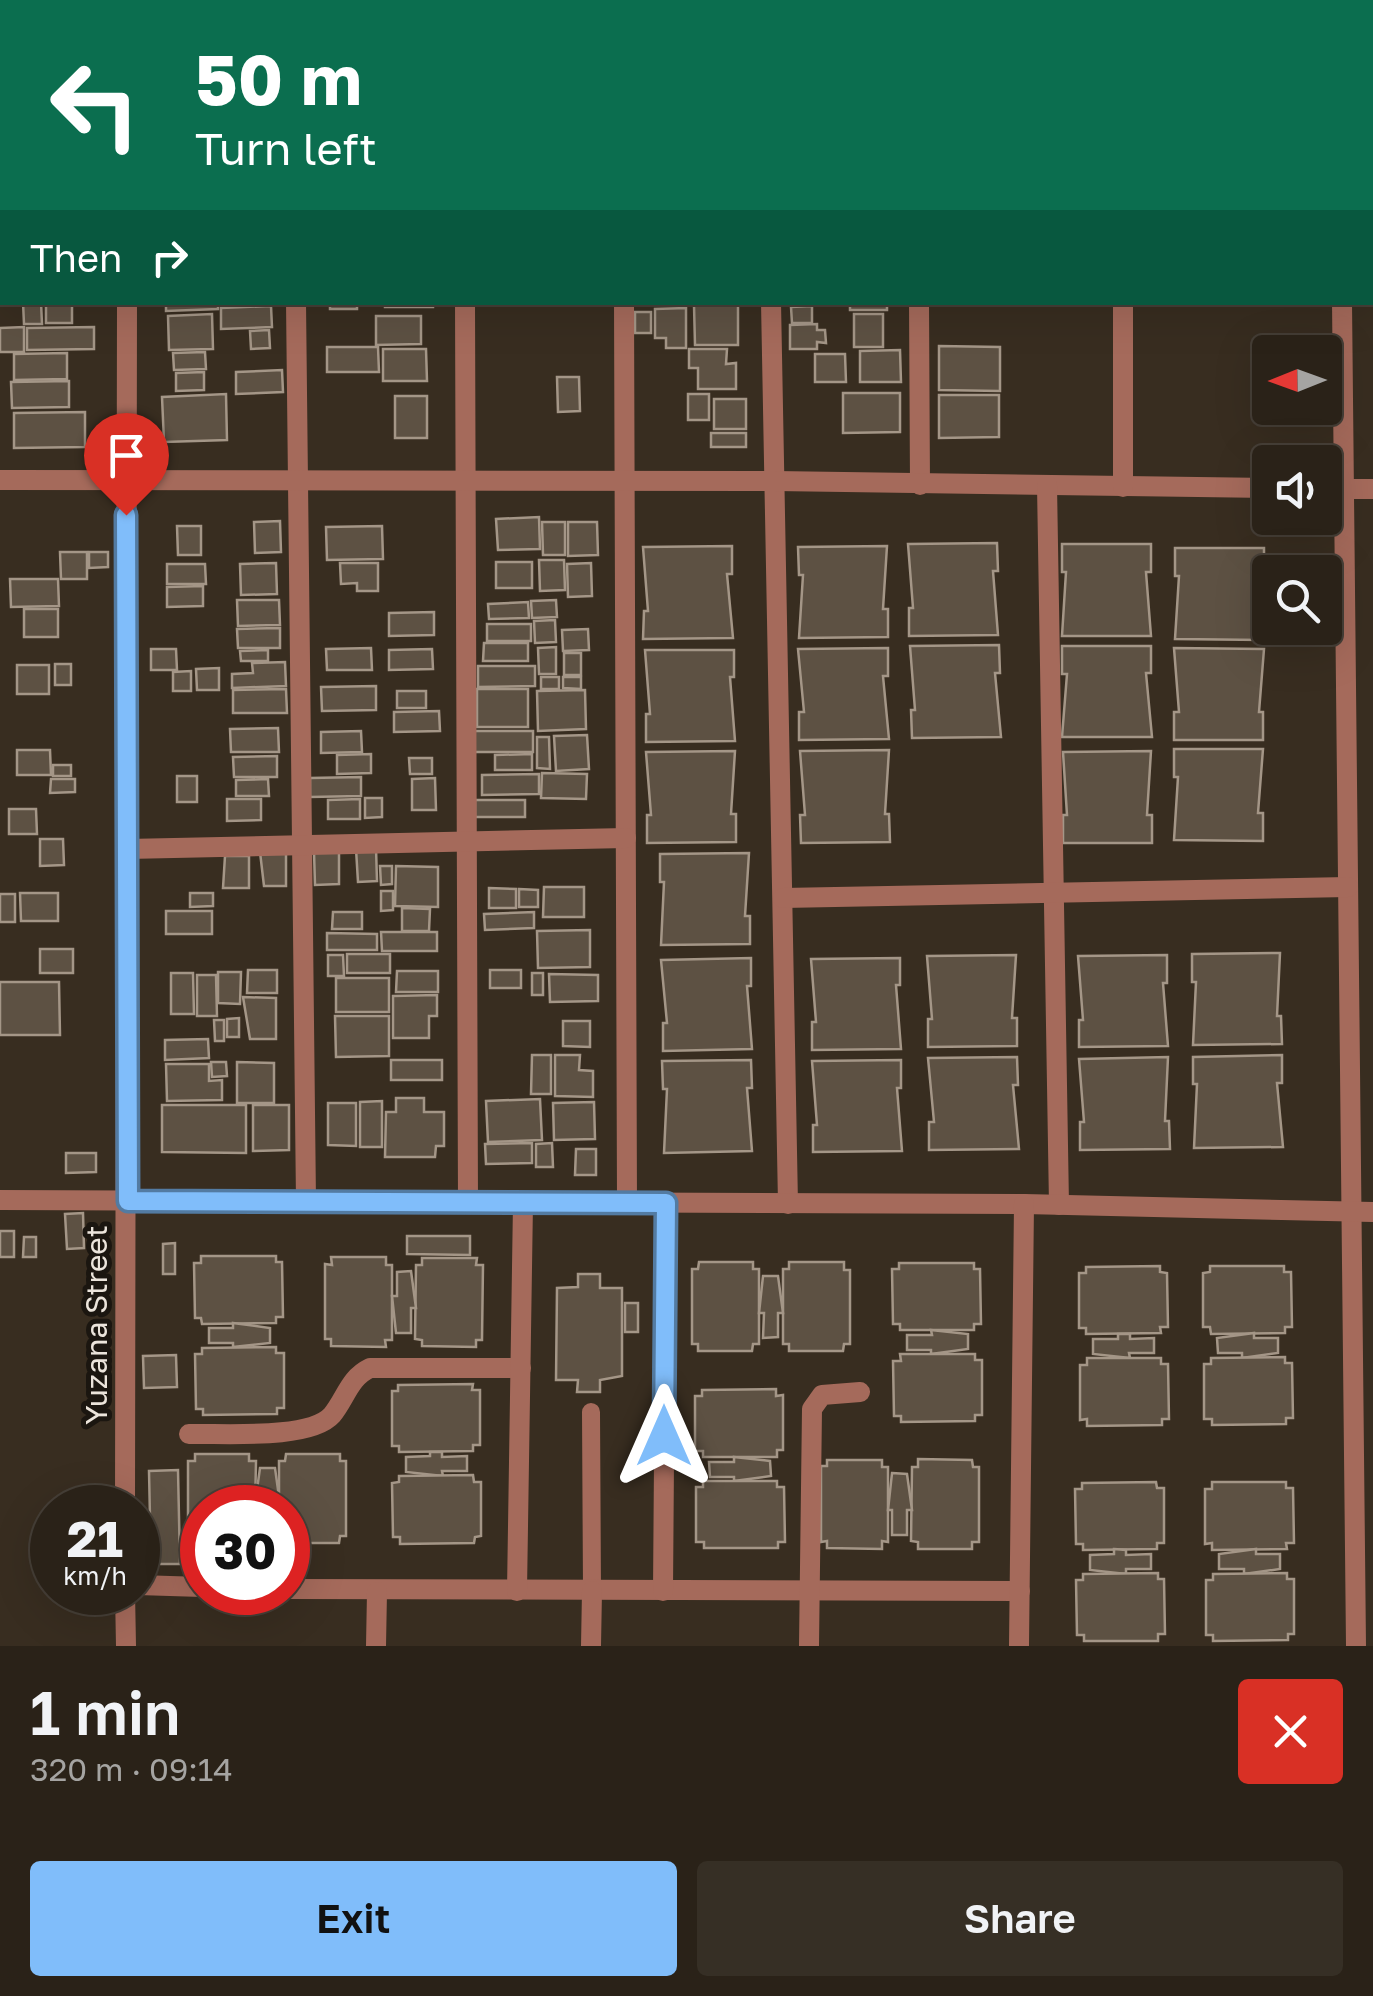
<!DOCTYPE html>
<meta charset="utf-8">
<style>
:root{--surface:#2a2218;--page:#362f25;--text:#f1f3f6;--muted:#a5a4a2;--line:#463f37;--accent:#80bdfa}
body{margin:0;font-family:"Golos Text",sans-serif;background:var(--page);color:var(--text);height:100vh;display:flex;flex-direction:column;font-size:38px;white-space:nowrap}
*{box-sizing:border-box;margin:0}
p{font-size:32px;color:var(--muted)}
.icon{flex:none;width:55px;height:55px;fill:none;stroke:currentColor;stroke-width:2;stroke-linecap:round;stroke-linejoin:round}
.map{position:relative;height:1646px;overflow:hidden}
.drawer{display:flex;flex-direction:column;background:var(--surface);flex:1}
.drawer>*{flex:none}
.top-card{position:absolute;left:0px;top:0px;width:1375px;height:305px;box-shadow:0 10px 40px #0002,0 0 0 2px var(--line);background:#0b6e4f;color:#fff;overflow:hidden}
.needle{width:65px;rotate:269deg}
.fabs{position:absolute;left:1252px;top:335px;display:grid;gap:20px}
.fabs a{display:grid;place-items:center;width:90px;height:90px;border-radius:10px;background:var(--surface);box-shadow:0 10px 40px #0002,0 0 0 2px var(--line);font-size:50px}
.speed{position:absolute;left:30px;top:1485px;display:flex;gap:20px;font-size:50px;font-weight:700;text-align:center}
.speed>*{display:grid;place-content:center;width:130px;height:130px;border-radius:50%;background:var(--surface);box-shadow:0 10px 40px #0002,0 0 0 2px var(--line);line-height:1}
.speed small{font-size:25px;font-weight:400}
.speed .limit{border:15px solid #d22;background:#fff;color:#111}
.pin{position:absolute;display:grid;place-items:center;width:85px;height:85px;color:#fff;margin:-102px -42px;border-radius:50% 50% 50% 0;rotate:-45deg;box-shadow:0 0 10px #0007}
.pin .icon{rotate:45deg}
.me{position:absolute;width:110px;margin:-55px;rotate:0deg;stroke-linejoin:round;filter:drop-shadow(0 0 8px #0008)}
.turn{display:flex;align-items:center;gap:35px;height:210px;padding:0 30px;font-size:45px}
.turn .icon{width:130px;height:130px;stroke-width:2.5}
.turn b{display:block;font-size:70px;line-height:85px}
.then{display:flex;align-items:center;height:95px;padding:0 30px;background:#0003;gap:20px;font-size:38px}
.round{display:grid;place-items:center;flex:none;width:105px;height:105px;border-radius:10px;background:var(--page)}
.summary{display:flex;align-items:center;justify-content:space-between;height:170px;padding:0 30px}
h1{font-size:60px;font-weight:600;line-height:75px}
.action{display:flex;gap:20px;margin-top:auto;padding:20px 30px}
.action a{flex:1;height:115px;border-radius:10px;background:var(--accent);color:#111;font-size:40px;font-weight:600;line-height:115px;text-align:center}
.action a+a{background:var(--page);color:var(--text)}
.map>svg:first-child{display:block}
.building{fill:#5d5143;stroke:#a49687;stroke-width:2.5}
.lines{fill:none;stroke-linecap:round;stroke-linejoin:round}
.service{stroke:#a56a5b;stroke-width:18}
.minor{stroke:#a56a5b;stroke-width:20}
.route-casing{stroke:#537ba2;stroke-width:25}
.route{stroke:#80bdfa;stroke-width:18}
.labels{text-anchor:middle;stroke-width:10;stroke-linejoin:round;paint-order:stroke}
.street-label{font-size:30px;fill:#ebe4db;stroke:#1b1610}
</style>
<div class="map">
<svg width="1373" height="1646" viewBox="0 0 1373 1646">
<rect width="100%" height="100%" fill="#382d20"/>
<g class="building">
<rect x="13" y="0" width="39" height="2"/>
<path d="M229,0h50l1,2h-51z"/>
<rect x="794" y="0" width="63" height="2"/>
<path d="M23,302h18l1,22h-18z"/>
<rect x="46" y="302" width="26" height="21"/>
<path d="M166,302h52v7l-52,2z"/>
<rect x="330" y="302" width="27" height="7"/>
<rect x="385" y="302" width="48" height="5"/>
<rect x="850" y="302" width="37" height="8"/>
<path d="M694,305h44v40h-43z"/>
<path d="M271,306l1,21 -51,2v-21z"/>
<path d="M812,306v17h-20l-1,-16z"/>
<path d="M686,308v40h-20v-10h-11v-29z"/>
<rect x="635" y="312" width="16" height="21"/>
<path d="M212,314l1,35 -44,1 -1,-34z"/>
<rect x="854" y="314" width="29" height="33"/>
<path d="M376,316h45v28l-45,1z"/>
<path d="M817,324v6h8l1,13 -9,-1v7h-27v-24z"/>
<path d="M24,327v25h-24v-24z"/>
<path d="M94,327v22l-67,1v-22z"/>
<path d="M269,330l1,18 -19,1 -1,-18z"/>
<path d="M939,346l61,1v44l-61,-1z"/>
<path d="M327,347h51l1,25h-52z"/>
<path d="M383,349h43l1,32h-44z"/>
<path d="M689,349h38l-1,15 10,-1v26h-38v-21h-9z"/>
<path d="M900,350l1,32h-41v-31z"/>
<path d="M205,352l1,17 -32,1 -1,-17z"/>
<path d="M67,353v26l-53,1v-26z"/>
<path d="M815,354h30l1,28h-31z"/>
<path d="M282,370l1,22 -47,2v-22z"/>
<path d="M204,372v18l-28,1v-18z"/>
<path d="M557,377h22l1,34 -22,1z"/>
<path d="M69,381v26l-57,1 -1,-26z"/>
<path d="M843,393h57v39l-57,1z"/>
<path d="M226,394l1,46 -63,2 -2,-45z"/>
<rect x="688" y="394" width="21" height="26"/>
<path d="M939,395h60v42l-60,1z"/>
<rect x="395" y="396" width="32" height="42"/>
<rect x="714" y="399" width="32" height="30"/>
<path d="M85,412v35l-71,1v-35z"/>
<rect x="711" y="433" width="35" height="14"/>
<path d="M539,517l1,32 -42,1 -2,-31z"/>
<path d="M280,521l1,31 -26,1 -1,-31z"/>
<path d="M542,522h23v33h-22z"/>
<path d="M568,522h29l1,33 -30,1z"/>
<path d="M177,526h24v29h-23z"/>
<path d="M382,526l1,33 -56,1 -1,-33z"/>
<path d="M997,543l1,28h-5l5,64 -89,1v-28h4l-5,-64z"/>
<path d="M1062,544h89v28h-5l5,64h-89l4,-64h-4z"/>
<path d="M732,546v28h-5l6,64 -90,1 1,-28h4l-5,-64z"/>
<path d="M887,546l-4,63h5v28l-89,1 4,-63h-4l-1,-28z"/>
<path d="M1175,548h89v28h-5l4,64 -88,-1 4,-63h-4z"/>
<path d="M60,552h27v27h-26z"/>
<path d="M89,552h19v15l-19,1z"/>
<path d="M539,560h25l1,30 -25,1z"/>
<rect x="496" y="562" width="36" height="26"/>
<path d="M276,563l1,31 -36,1 -1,-31z"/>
<path d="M340,563h38v28h-21v-8l-16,1z"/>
<path d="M591,563l1,33 -24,1 -1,-33z"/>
<path d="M167,564h38l1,20h-39z"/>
<path d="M10,579h48l1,27 -48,1z"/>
<path d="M203,586v20l-36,1v-20z"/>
<path d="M237,600h42l1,25 -42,1z"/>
<path d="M556,600l1,17 -25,1 -1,-17z"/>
<path d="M528,602l1,16 -40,1 -1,-15z"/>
<rect x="24" y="609" width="34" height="28"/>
<path d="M434,612v23l-45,1v-23z"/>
<path d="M555,620l1,22 -21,1 -1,-22z"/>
<rect x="487" y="624" width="44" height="17"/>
<path d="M280,628v20h-42l-1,-19z"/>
<path d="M588,629l1,21 -26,1 -1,-21z"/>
<path d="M484,643h44v18h-45z"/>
<path d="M999,645l1,28h-5l6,64 -89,1 -1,-28h4l-5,-64z"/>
<path d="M1062,646h89v27h-5l6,64h-90l5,-63h-5z"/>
<path d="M556,647v27h-17l-1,-26z"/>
<path d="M371,648l1,22h-45l-1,-21z"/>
<path d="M888,648v28h-5l6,63 -90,1v-28h5l-6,-63z"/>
<path d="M1174,648l90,1 -5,63h4v28h-89v-28h5z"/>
<path d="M151,649h25l1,21h-26z"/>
<path d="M432,649l1,20 -44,1v-20z"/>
<path d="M268,650v11h-27l-1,-10z"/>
<path d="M645,650h89v27h-4l5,64 -89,1v-28h4z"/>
<rect x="564" y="653" width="17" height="22"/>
<path d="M285,662l1,24 -54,2v-14l21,-1 -1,-10z"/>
<rect x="55" y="664" width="16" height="21"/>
<rect x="17" y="665" width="32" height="29"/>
<path d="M478,666h57v20l-57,1z"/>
<path d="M219,668v22h-22l-1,-21z"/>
<path d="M191,671v20h-18v-19z"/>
<rect x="541" y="677" width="18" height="12"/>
<path d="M563,677h18v12l-18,-1z"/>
<path d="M376,686v24l-54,1 -1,-24z"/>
<path d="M286,689l1,24h-54v-23z"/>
<rect x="477" y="689" width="51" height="38"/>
<path d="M585,690l1,39 -48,2 -1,-40z"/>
<rect x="397" y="691" width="29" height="17"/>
<path d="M439,711l1,20 -46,1v-20z"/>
<path d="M278,728l1,24h-48l-1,-23z"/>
<path d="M361,731l1,21 -41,1v-21z"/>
<rect x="473" y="731" width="60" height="21"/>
<path d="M587,735l2,34 -33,2 -2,-35z"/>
<path d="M537,737h12l1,32 -13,-1z"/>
<path d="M1174,749h89l-5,64h5v28l-89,-1 4,-63h-4z"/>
<path d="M17,750h33l1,25h-34z"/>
<path d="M889,750l-4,64h4l1,28 -89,1 -1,-28h5l-5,-64z"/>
<path d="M735,751l-4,63h5v28l-89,1v-28h4l-5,-63z"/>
<path d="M1151,751l-4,64h5v28h-89v-28h4l-4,-63z"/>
<path d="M371,754v19l-34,1v-19z"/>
<path d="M532,754v16h-37v-15z"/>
<path d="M277,756v21h-43l-1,-20z"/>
<path d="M409,758h23v16h-22z"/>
<rect x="53" y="765" width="18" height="11"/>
<path d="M542,773l45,1 -1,25 -45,-1z"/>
<path d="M539,774v20l-57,1v-20z"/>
<rect x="177" y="776" width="20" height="26"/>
<path d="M361,777v19l-51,1v-19z"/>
<path d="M435,778l1,32h-24v-31z"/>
<path d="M51,779h24v13l-25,1z"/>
<path d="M268,779l1,17h-33v-16z"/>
<path d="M365,798h17v19l-17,1z"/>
<path d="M227,799h34v21l-34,1z"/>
<path d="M360,799v20h-32v-19z"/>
<rect x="475" y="800" width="50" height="17"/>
<path d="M9,809h27l1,25h-28z"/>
<path d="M40,839h23l1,26 -24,1z"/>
<path d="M376,848l1,33 -19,1 -2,-33z"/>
<path d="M339,851v33l-24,1 -1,-33z"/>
<path d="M260,852h26v34h-22z"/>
<path d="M749,853l-4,63h5v28l-89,1 3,-63h-4v-28z"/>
<path d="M225,856h24v32h-26z"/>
<path d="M380,866h12v18l-11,1z"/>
<path d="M396,866l42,1v40l-43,-1z"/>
<path d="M544,887h40v30h-41z"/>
<path d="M489,888l27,1v19h-27z"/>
<path d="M519,889l19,1v17h-19z"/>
<path d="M381,891h12v19l-12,1z"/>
<path d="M20,893h38v28h-37z"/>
<path d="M190,893h23v13l-23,1z"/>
<rect x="0" y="894" width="15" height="28"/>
<path d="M402,908l28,1 -1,22h-27z"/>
<rect x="166" y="911" width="46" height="23"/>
<path d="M333,912h29v17h-30z"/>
<path d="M534,912v16l-49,2 -1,-16z"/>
<path d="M590,930v37l-52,1 -1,-37z"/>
<path d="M381,932h56v19h-55z"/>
<path d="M327,933l50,1v16h-50z"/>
<rect x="40" y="949" width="33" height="24"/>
<path d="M1280,953l-3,63h4l1,28 -89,1 3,-63h-4v-28z"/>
<rect x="347" y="954" width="43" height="19"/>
<path d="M328,955h15l1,21h-16z"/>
<path d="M1016,955l-4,63h5v28l-89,1v-28h4l-5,-63z"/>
<path d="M1167,955v28h-4l5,63 -89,1v-27h4l-5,-64z"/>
<path d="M751,958v28h-4l5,63 -89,2v-28h4l-6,-63z"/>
<path d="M900,958v27h-4l5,64 -89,1v-28h4l-5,-63z"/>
<path d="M248,970h29v23h-30z"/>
<rect x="490" y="970" width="31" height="18"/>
<path d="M397,971h41v21h-42z"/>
<path d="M218,972h23l-1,32 -22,-1z"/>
<path d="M171,973h22l1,41h-23z"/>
<rect x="532" y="973" width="11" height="22"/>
<path d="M549,974l49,1v26l-48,1z"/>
<path d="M197,975h19l1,41h-20z"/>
<rect x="336" y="978" width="53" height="34"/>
<path d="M0,982h59l1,53h-60z"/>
<path d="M437,995v21h-8v22h-36v-42z"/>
<path d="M243,997l33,1v41h-26z"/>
<path d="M335,1016h54v40l-53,1z"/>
<path d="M239,1018v19h-12v-18z"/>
<path d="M214,1020h10v21h-9z"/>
<path d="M563,1021h27v26l-27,-1z"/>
<path d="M208,1039l1,19 -44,2v-20z"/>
<path d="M532,1055h19v39h-20z"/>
<path d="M555,1055h25l-1,15 14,1v26l-38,-1z"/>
<path d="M1282,1055v28h-5l6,64 -89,1 3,-64h-4v-27z"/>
<path d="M1017,1057l1,28h-5l6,64 -90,1v-28h5l-6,-64z"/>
<path d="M1168,1057l-3,64h4l1,28 -90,1v-28h4l-5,-63z"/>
<rect x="391" y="1060" width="51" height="20"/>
<path d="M751,1060l1,28h-5l5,63 -88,2 3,-64h-4l-1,-28z"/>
<path d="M901,1060v28h-4l5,63 -89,1v-27h4l-5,-64z"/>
<path d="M211,1062h15l1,14 -15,1z"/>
<path d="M237,1062l37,1v40h-37z"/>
<path d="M166,1064h43v17l13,-1v20l-55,1z"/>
<path d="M396,1098h28v14h20v34h-8l-1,11h-50l1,-45h10z"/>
<path d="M540,1099l2,41 -54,2 -2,-41z"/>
<path d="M382,1101v46h-22v-45z"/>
<path d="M594,1102l1,37 -41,1 -1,-37z"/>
<path d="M328,1103h28v43l-28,-1z"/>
<path d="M162,1105h84v48l-84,-1z"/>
<path d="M253,1105h36v45l-36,1z"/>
<path d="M532,1143v20l-46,1 -1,-20z"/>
<path d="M552,1143l1,24h-17v-23z"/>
<path d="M576,1149h20v26h-21z"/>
<path d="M66,1153h30v19l-30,1z"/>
<path d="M83,1213l1,35 -17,1 -2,-35z"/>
<rect x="0" y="1231" width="14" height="26"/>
<path d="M407,1236h63v19l-63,-1z"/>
<path d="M24,1237h12v20h-13z"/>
<path d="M175,1243v31h-12v-30z"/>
<path d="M201,1256h75v6h6l1,55h-7v6l-74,1 -1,-6h-6l-1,-55h7z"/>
<path d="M331,1257h55v8h6v75h-7l1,7 -55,-1v-7h-6v-75l7,1z"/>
<path d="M422,1258h55l-1,7h7l-1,75h-6v7l-54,-1v-6l-7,-1 1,-74h6z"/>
<path d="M699,1262h54v7h6v75h-6l-1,7h-54v-7h-6v-75h6z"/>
<path d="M789,1262h55v8h6v74h-6l-1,7h-54v-7h-6v-75h6z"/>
<path d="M899,1263h75v6h6l1,55h-7v6h-74v-6h-7l-1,-55h7z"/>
<path d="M1160,1266v6l7,1 1,54h-8l1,6 -75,1v-6h-7v-55h7v-6z"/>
<path d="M1210,1266h74v6h7l1,55h-7v6l-74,1 -1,-7h-7v-54l7,-1z"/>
<path d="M411,1271l5,37h-5v25h-15l-4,-37h5v-24z"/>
<path d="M578,1274h22v14h22v88l-22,4v12h-23l1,-12h-22l1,-92 21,-1z"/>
<path d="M763,1276h15l5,37h-5v24l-15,1 1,-25h-5z"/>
<rect x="625" y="1303" width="13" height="29"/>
<path d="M233,1323l37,5v15l-37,4v-4h-24v-15h24z"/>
<path d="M931,1330l37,4v15l-37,5v-4h-24v-15h25z"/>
<path d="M1254,1333v5h24v15l-36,5v-5h-24l-1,-15z"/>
<path d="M1118,1334h12v5l24,-1v15h-25l1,5 -37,-4v-15h25z"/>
<path d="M276,1347v6h8v55h-7v6l-74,1v-6h-7l-1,-55h7v-6z"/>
<path d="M900,1354h75v6h7v55h-7v6l-74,1v-6h-7l-1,-55h8z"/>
<path d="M176,1355l1,32 -33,1 -1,-32z"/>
<path d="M1285,1357v6h7l1,55h-7v6l-74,1v-6h-8v-55h7v-6z"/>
<path d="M1087,1358h74v6h7l1,55h-7v6l-75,1v-7l-7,1v-55h7z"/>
<path d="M473,1384l-1,6h8v55h-7v6l-74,1v-6h-7v-55h6v-6z"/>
<path d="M776,1389v7l7,-1v55h-6v7h-74v-6h-8v-55h7v-6z"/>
<path d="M430,1452h12v5l25,-1v15h-25l1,5 -37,-4v-15l24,-1z"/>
<path d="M195,1454h54v7h7l-1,47h-53v34l-14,-6v-75h7z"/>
<path d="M286,1454h54v7h6v75h-6l-1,7h-51v-35h-9v-47h6z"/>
<path d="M734,1457l36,4 1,15 -37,5v-4h-24l-1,-15h25z"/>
<path d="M918,1459l54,1 1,7h6v75h-7v7h-54v-7l-7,-1 1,-74h6z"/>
<path d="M827,1460h55v7h6v75l-6,-1v8l-55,-1v-7l-6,1v-76h6z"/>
<path d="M260,1468h15l5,36 -6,4 -19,-4z"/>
<path d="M178,1470l2,94h-29l-2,-93z"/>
<path d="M892,1473l15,1 5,36h-5v25h-15v-25h-4z"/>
<path d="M473,1475l1,7h7v54l-6,1 -1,6 -74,1v-7h-7l-1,-54 7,-1v-6z"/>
<path d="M703,1481h74v6h7l1,55h-7v6h-74v-6h-8v-55h7z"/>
<path d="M1156,1482l1,6h7v55h-7v6l-74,1v-6h-7l-1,-55h7v-6z"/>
<path d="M1212,1482h74v6h7l1,55h-8l1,6 -75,1v-7l-7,1v-55h7z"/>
<path d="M1114,1549l12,1v5l25,-1v15h-25v5l-36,-4v-15l24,-1z"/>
<path d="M1256,1549v5h24v15l-36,5v-5h-25v-15z"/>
<path d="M1158,1573v6h6l1,55h-7v7h-74v-6h-7l-1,-55h7v-6z"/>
<path d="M1287,1573v6h7v55h-6v6l-75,1v-6h-7v-55h7v-6z"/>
</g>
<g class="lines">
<path class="service" d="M591,1412l1,179"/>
<g class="minor">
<path d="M292,0v2"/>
<path d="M464,0v2"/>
<path d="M622,0v2"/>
<path d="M764,0v2"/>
<path d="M917,0v2"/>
<path d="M1339,0v2"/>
<path d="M128,2v-2"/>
<path d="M1123,2v-2"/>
<path d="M296,302l10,900"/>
<path d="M465,302l3,900"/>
<path d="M624,302l3,901"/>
<path d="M771,302l17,902"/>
<path d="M919,302l1,183"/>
<path d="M1342,302l14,1344"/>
<path d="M0,480l775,1 495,7"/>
<path d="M1047,485l12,720"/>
<path d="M1123,487v-185"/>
<path d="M1325,489h48"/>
<path d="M127,849l499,-11"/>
<path d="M783,898l565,-11"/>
<path d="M0,1200l1024,4 349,8"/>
<path d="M189,1434c34,-1 121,6 143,-19 14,-17 17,-37 38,-47h151"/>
<path d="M125,1508l2,-1206"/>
<path d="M138,1585l64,2"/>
<path d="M288,1589l732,2"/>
<path d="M517,1591l6,-388"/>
<path d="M663,1591l3,-388"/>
<path d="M125,1592l1,54"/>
<path d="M376,1646l1,-54"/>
<path d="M591,1646l1,-55"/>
<path d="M809,1646l3,-237 10,-14 38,-3"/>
<path d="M1019,1646l5,-442"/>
</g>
</g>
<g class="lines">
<defs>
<path id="route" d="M126,515l2,686 538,2 -2,233"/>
</defs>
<use href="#route" class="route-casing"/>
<use href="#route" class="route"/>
</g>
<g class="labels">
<g class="street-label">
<text transform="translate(97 1325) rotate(-90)" y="10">Yuzana Street</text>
</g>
</g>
</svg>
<div class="fabs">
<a><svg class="needle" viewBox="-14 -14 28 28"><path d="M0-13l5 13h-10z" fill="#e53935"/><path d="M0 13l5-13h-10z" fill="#a5a4a2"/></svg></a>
<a><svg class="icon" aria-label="sound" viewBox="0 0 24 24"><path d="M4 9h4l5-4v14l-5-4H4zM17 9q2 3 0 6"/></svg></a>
<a><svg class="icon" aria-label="search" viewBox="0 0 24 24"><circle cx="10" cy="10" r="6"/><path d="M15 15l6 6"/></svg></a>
</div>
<div class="speed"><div>21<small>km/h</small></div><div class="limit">30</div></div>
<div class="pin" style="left:126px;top:515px;background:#d93025"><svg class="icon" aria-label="arrive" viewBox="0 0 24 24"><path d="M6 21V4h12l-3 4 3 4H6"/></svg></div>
<svg class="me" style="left:664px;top:1436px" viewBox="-20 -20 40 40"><path d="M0-17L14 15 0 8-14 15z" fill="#80bdfa" stroke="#fff" stroke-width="4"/></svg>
<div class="top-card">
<div class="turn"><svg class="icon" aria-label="left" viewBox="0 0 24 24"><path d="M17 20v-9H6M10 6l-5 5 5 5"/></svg><div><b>50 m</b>Turn left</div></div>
<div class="then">Then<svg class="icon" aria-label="right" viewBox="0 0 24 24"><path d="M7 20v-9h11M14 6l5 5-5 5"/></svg></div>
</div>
</div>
<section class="drawer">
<div class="summary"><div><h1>1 min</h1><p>320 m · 09:14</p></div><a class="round" style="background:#d93025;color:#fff"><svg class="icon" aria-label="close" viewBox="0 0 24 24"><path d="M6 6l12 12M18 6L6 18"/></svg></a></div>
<div class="action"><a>Exit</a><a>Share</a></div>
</section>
